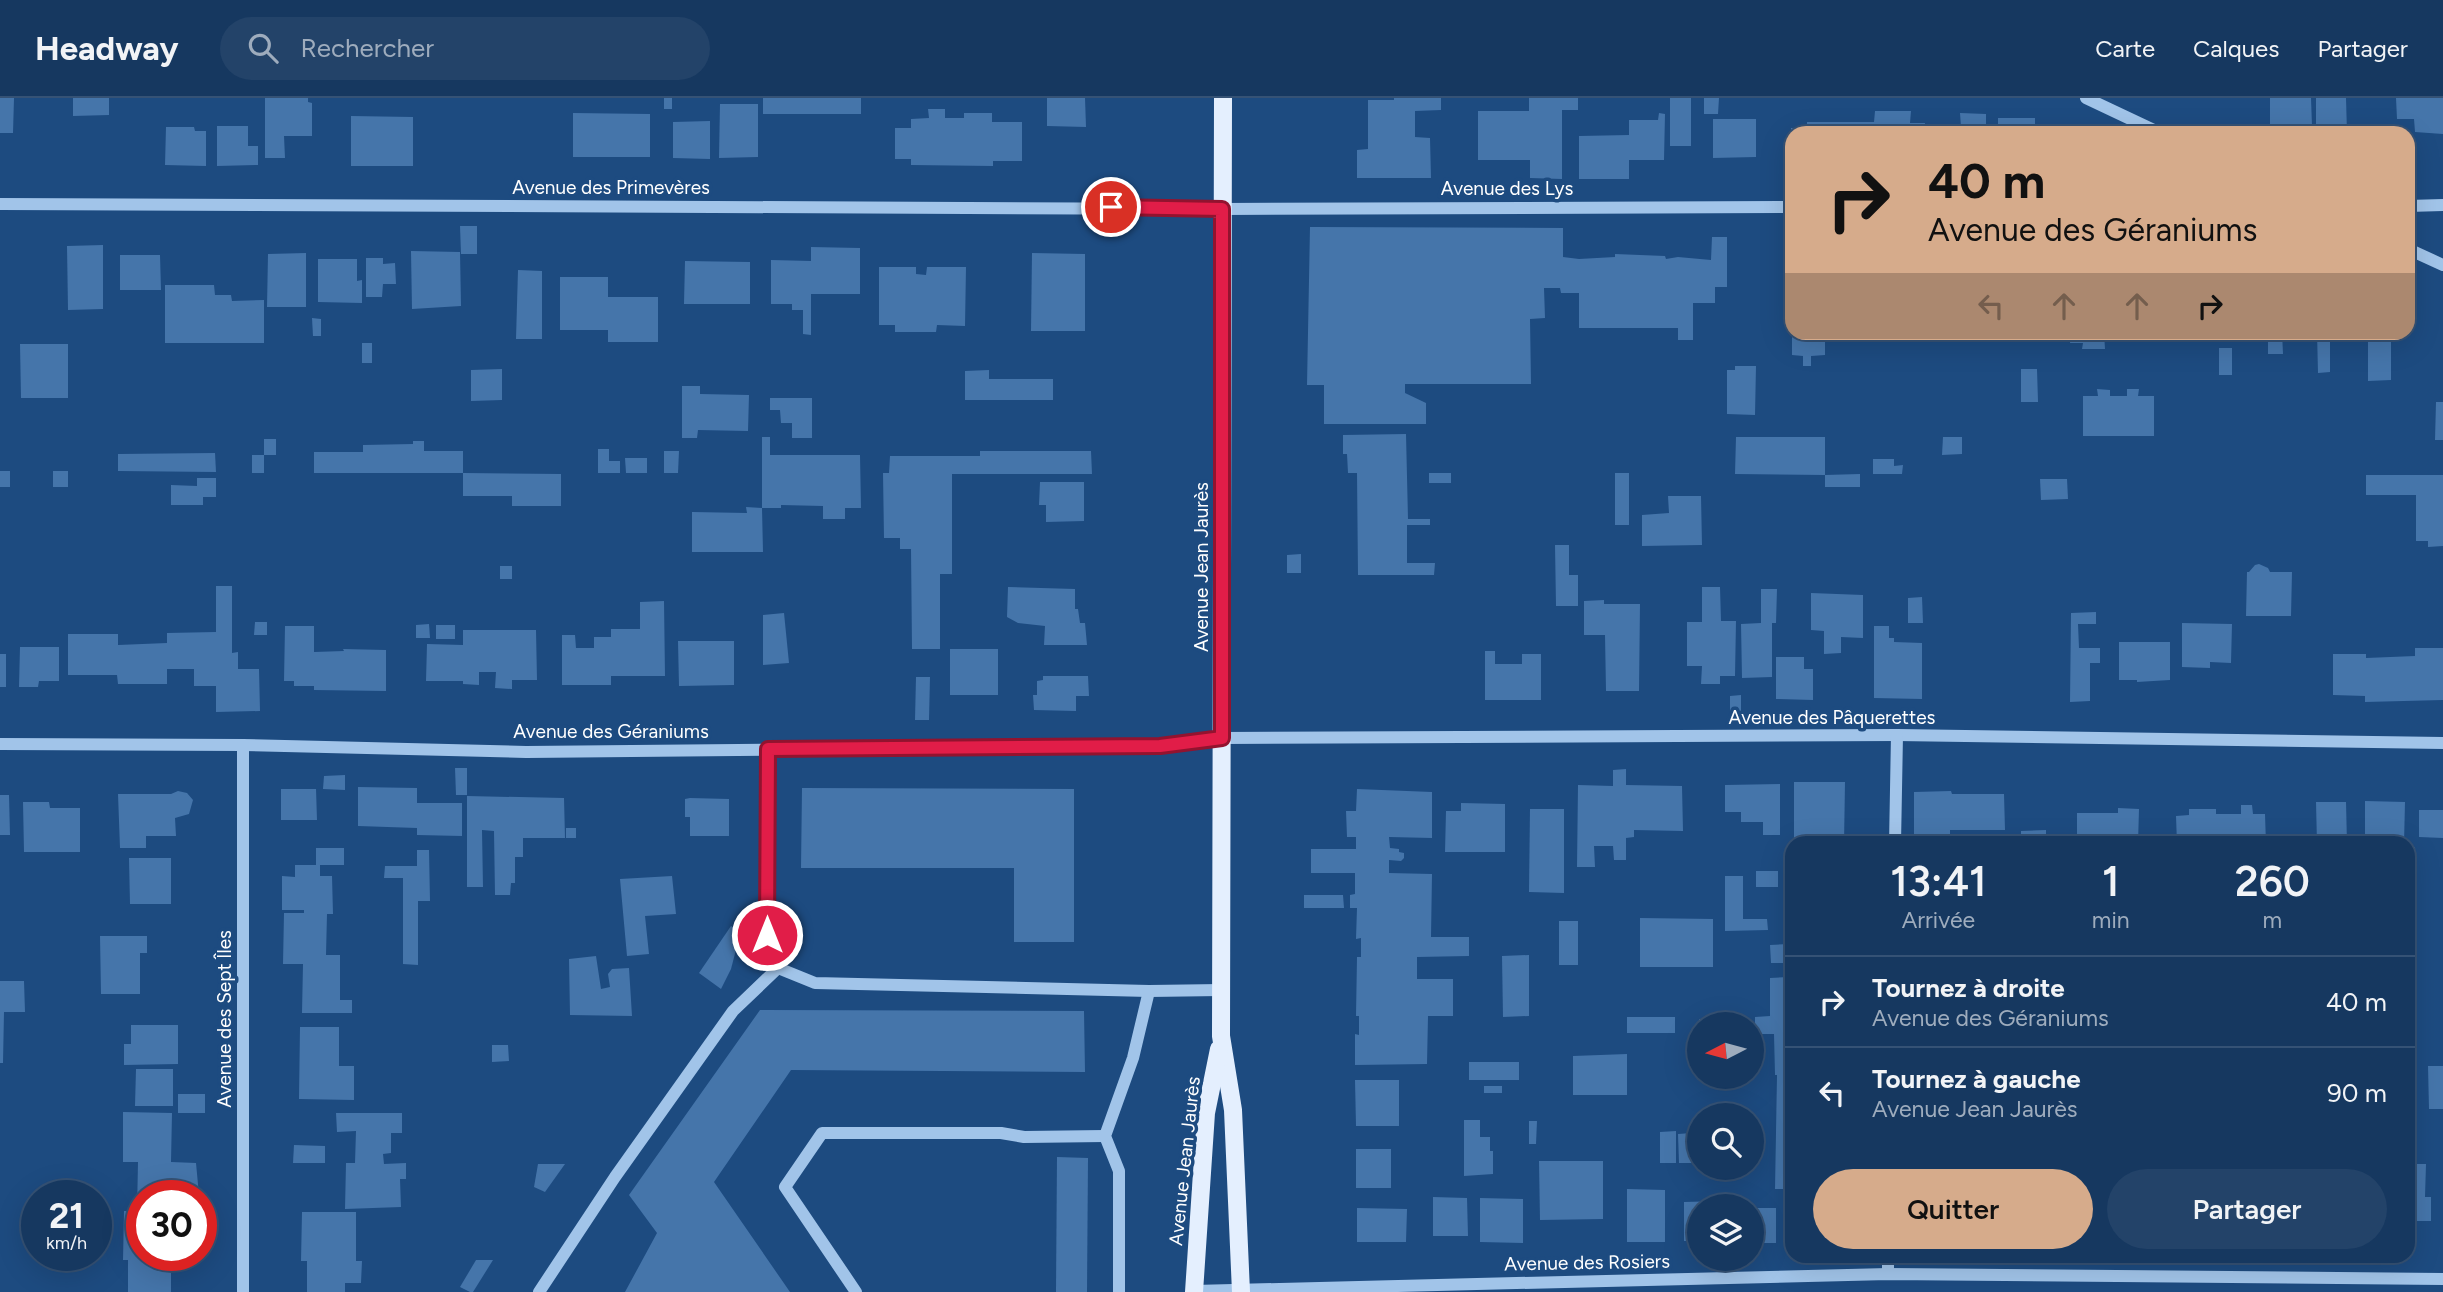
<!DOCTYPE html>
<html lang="fr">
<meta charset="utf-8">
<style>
:root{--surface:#163860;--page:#234369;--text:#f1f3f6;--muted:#9eacbd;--line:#355275;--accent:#d6ab8b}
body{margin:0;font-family:Figtree,sans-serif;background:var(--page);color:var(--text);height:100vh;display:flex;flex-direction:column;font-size:26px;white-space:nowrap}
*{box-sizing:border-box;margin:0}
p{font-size:23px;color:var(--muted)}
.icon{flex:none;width:38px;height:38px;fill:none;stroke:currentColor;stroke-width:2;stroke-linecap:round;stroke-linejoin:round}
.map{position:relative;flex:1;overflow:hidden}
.side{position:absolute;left:1785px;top:738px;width:630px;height:427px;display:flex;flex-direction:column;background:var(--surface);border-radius:21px;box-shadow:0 7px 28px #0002,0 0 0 2px var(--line)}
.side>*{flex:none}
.guide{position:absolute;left:1785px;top:28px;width:630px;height:214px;border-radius:21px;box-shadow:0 7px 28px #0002,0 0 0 2px var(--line);background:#d6ab8b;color:#111;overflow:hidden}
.needle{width:46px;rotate:264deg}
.fabs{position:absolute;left:1687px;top:914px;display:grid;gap:14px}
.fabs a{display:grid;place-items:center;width:77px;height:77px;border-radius:50%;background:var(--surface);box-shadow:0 7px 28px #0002,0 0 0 2px var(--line);font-size:35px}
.speed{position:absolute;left:21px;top:1082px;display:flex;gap:14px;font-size:35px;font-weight:700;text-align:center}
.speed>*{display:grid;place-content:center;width:91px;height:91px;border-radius:50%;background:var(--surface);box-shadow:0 7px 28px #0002,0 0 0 2px var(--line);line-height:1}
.speed small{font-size:18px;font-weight:400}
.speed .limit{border:10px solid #d22;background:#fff;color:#111}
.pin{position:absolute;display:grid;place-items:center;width:60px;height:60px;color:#fff;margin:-30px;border:4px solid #fff;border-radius:50%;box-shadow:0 2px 7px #0007}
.me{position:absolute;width:77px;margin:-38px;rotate:0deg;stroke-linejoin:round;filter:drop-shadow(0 0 5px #0008)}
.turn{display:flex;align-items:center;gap:24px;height:147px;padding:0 28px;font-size:32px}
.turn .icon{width:91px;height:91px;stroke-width:2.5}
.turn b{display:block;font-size:49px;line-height:60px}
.lanes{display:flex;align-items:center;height:66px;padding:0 28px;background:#0003;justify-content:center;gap:35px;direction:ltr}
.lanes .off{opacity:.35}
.eta{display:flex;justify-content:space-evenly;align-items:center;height:119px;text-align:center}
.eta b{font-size:42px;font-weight:600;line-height:49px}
.cta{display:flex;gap:14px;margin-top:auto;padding:14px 28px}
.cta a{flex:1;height:80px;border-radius:42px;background:var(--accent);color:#111;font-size:28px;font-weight:600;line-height:80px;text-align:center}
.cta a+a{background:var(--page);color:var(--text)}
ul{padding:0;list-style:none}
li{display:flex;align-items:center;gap:21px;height:91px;padding:0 28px;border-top:2px solid var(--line)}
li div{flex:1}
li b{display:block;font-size:26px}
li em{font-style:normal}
header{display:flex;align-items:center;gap:42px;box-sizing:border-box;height:98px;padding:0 35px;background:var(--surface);border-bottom:2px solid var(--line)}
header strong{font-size:33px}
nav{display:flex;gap:38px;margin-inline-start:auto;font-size:24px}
.search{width:490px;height:63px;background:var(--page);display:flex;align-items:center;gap:18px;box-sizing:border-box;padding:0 24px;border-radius:38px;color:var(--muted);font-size:26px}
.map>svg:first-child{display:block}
.building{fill:#4575aa}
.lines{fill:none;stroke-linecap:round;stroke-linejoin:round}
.minor{stroke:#a1c4e9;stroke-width:12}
.major{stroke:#e4effe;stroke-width:18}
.route-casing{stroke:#92132f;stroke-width:18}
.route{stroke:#e11d48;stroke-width:12}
.labels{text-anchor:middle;stroke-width:7;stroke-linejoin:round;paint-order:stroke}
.street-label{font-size:19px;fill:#fff;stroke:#1d4b80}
</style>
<header>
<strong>Headway</strong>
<div class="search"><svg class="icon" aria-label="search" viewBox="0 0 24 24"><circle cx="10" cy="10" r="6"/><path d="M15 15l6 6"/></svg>Rechercher</div>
<nav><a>Carte</a><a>Calques</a><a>Partager</a></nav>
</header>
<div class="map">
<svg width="2443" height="1194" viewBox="0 0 2443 1194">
<rect width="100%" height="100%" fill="#1d4b80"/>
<g class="building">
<path d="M0,0h14l-1,35h-13z"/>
<path d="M73,0h36v17l-36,1z"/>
<path d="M265,0h43v4l4,1v33h-28l1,22h-20z"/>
<rect x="664" y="0" width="8" height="11"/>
<rect x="763" y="0" width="98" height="16"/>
<path d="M1047,0h38l1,29 -39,-1z"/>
<path d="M1394,0h47v12l-26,1v26l15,1 1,40h-74v-28l11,-1v-49h26z"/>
<path d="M1529,0h49v12h-16v69l-32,-1v-18h-52v-49h51z"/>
<rect x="1670" y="0" width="21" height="48"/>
<path d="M1704,0h15l-1,16h-14z"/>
<path d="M2270,0h41l1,28 -42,1z"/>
<path d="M2316,0h30l1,35h-31z"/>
<path d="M2396,0h47v36l-28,-2 -1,-13h-17z"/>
<path d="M720,6h38v53l-39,1z"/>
<path d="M928,11h17v9h19v-5h28v9h30v39h-29v5l-82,-1v-6h-16v-31h16v-9l18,-1z"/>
<path d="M1875,13h36l-1,12h15l-1,10h-133v-5h16v-6h67z"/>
<path d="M573,15l77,1v43h-77z"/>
<path d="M1659,15l6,1 -1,46h-35v19h-50v-43l50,-1v-15h29z"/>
<path d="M1960,15l26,1v19h-58v-6h33z"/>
<path d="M351,18l62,1v49h-62z"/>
<rect x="1998" y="20" width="37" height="15"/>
<path d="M1713,21h43v38l-43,1z"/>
<path d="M710,23v38l-37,-1v-36z"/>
<path d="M217,28h31v20h10v19l-41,1z"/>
<path d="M166,29h28l1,4h11v35l-41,-1z"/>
<path d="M460,128h17v28h-16z"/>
<path d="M1310,129l253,1v29l16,2 36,-2v-3l50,2 1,3 12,-2 33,3 1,-23h15v50h-12v16h-22v37h-15v-12h-99v-35h-18l-1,-5h-16l1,30 -15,1 1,65h-126v9l21,10v21h-102v-39h-17z"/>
<path d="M103,147v64l-35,1 -1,-64z"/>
<path d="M811,149l49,1v46h-49v41l-8,-1v-24h-11v-6h-21v-44l40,1z"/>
<path d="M411,153l49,1 1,54 -49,3z"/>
<path d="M306,155v54h-39l1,-53z"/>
<path d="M1032,155l53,1v77h-54z"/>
<path d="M120,157h40l1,35h-41z"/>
<path d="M366,160h17v6l12,-1 1,21h-13l-1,13h-16z"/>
<path d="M318,161h39v22l5,-1v23l-44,-1z"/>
<path d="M685,163l65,1v42h-66z"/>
<path d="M879,169h37v7l10,1 1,-8h39l-1,59 -28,-1 -1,7h-41v-7h-16z"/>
<path d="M518,172l24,1v68h-26z"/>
<path d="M560,179h48v20h50v45h-50v-12h-48z"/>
<path d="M165,187h49l1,10h16l1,6 32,-1v43h-99z"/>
<path d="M312,220l9,1v17h-8z"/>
<path d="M1792,234h33v23l-14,1v10h-8v-10l-11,-1z"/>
<path d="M2071,234h33l1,17h-23l1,-6h-13z"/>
<path d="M2268,234h14l1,22h-15z"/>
<path d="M2317,234h38l-1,9h-24v31l-12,1z"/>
<path d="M2368,234h23v48l-23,1z"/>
<rect x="362" y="245" width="10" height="20"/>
<path d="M20,246h48v54h-47z"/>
<rect x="2219" y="250" width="13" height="27"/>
<path d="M1735,268h21l-1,49 -28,-1v-44h8z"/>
<path d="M502,271v31l-31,1v-31z"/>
<path d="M2021,271h16l1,33h-17z"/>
<path d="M989,272v9h64v21h-88v-29z"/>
<path d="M682,288h18v8l49,1 -1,36 -50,-1 -1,8h-15z"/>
<path d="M2097,291l13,1v6h17v-7h12l-1,7h16v40h-71v-40h15z"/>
<path d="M770,300h42v40h-20v-15h-11l-1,-13h-10z"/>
<path d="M2436,304h7v38h-8z"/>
<path d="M1406,336l2,85h22v6h-23v38h28l-1,12h-76l-1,-102h-9l-1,-19h-4v-19z"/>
<path d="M762,339h8v18h90l1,53h-16v11h-22v-13l-42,-1v3h-19z"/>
<path d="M1736,339h89v38l35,-1v13h-35v-12l-90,-1z"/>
<path d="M1943,339h19v17l-20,1z"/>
<rect x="264" y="341" width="12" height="16"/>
<path d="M413,343h11v10h39v22h-149v-21h49v-7l50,-1z"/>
<path d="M598,351h11v12h11v12h-22z"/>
<path d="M664,353h15l-1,22h-14z"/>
<path d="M980,353h111l1,23h-140v100h-12v75h-28l-1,-100h-11v-11h-16l-1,-65h6l1,-17h90z"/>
<path d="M215,355l1,19 -98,-1v-17z"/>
<rect x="252" y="357" width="12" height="18"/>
<path d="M625,360h22v15h-21z"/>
<path d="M1873,361h21v7l9,-1 -1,9h-29z"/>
<rect x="0" y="373" width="10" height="16"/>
<rect x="53" y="373" width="15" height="16"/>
<path d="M463,375l98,1v32h-49v-10h-49z"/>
<rect x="1429" y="375" width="22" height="10"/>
<rect x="1615" y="375" width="14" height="52"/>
<path d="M2366,377h77v71l-15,1v-6h-12v-46h-50z"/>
<path d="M197,380h19v19h-13v8h-32v-20l26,1z"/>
<path d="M2040,381h27l1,20 -27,1z"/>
<path d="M1040,384h44v39l-38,1v-17h-7z"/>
<path d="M1668,398h33l1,49 -60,1v-31l27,-2z"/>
<path d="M746,409l16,1 1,44h-71v-40l55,1z"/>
<path d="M1555,447h14v30h9v31h-22z"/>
<path d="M1301,456v19h-14v-18z"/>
<path d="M2259,466l9,4 2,4h22l-1,44h-45l1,-44h2l6,-7z"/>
<rect x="500" y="468" width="12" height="13"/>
<path d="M216,488h16v67l6,-1v17h21l1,42 -44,1v-26h-22v-17h-27v15h-49l-1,-9h-49v-41h50v11l49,-2v-10l49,-1z"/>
<path d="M1008,489l67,2v20h3l2,14h5l2,22h-43l1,-19 -27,-3 -11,-6z"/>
<path d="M1702,489h18l1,34h15l-1,55h-15v8h-19l1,-18h-15v-44h15z"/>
<path d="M1761,491h16l-1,34h-4v54l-30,1 -1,-54 20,-1z"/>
<path d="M1811,495l52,2v43l-22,-1v16l-17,1v-23l-13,-1z"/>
<path d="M1922,499l1,26h-15v-25z"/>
<path d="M1604,502v4h36l-1,87h-33l-1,-56h-21v-34z"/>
<path d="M664,503l1,75h-54v9h-49v-50h13l1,13h18v-11h17v-8h29v-27z"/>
<path d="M2096,514v12h-18l1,24h21v15h-10v38l-20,1 1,-89z"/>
<path d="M784,515l5,50 -26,2v-50z"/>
<path d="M255,524h12v13h-13z"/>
<path d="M2182,525l50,1 -1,39 -21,-1v6l-28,-1z"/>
<path d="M429,526l1,14h-14v-13z"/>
<rect x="436" y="527" width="19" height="14"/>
<path d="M285,528h29v26l30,-1 -1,-2 43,1v41l-72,-1v-4h-20v-5h-10z"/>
<path d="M1874,528h15v12h5v4l28,1v56l-48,-1z"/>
<path d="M463,532h73l1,50h-25v9l-17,-1 1,-16h-17v13l-16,-1v-3h-37l1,-37 36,1z"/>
<path d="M678,543h56v44l-55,1z"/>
<path d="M2119,544h51v38l-33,2v-2h-18z"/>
<path d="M20,549h39v34h-20l-1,6h-19z"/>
<path d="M2415,550h28v52l-78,2v-6l-32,-1v-41h33v4l49,-2z"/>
<rect x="950" y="551" width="48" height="46"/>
<path d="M1485,553h10v13h27v-10h19v46h-56z"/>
<rect x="0" y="556" width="6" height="33"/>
<path d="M1776,559h28v12h9v31l-37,-1z"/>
<path d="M1043,578h45l1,20h-13v15l-42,-1 -1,-15h4v-14l6,-1z"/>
<path d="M916,579h14l-1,43h-14z"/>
<path d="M1741,597v26h-11v-25z"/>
<path d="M455,670h12v27h-11z"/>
<path d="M1626,671v16l56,1 1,45 -49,-1v7l-8,1v22h-12l-1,-14h-19l1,21h-18l1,-82 35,1v-16z"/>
<path d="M345,677v15l-22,-1 1,-13z"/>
<path d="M1794,684h51l-1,62h-50z"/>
<path d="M1780,686v51h-17v-13h-22v-10h-16v-27z"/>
<path d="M358,689l59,1v15h45v33l-45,-1v-7l-59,-2z"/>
<path d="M802,690l272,1v153h-60v-74h-213z"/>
<path d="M281,691h35l1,31h-36z"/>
<path d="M1357,691l75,3v46l-43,-1 1,11 9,1v3l5,1v5l-3,3 -12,-1v13l43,1 -1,63h38v19l-52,1v22h36v37h-25l-1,48 -72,1v-31l4,1v-19h-3l1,-59h4v-19l-5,1 1,-31h-7v-13l5,-1v-21h-44v-24h45v-12h-9l-1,-26h10z"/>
<path d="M178,693l9,2 6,7 -4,14 -14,4 1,18h-30v12h-26l-2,-54h53z"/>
<path d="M1951,693l1,3h52l1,36h-55v14h-36v-52z"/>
<path d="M0,697h9l1,40h-10z"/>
<path d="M467,698l97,2 1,40h-42v19h-8v26h-4l-1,12h-15l-1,-64 -12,-1 1,57h-16z"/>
<path d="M690,700l39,1v37h-39v-19h-5v-18z"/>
<path d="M2365,703l40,1 -1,42h-39z"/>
<path d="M23,704h26l1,6h30v44h-56z"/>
<path d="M2316,704h30l1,42h-30z"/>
<path d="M1461,705l44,1v48h-60l1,-41h15z"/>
<path d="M2241,707h11l1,9h12l1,30h-89l-1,-28 13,-1v-6h27v5h25z"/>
<path d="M2118,710l21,1 -1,35h-61v-31h41z"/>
<path d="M1530,711h34v84l-35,-1z"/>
<path d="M2419,712h24v28l-24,-1z"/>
<rect x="566" y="730" width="10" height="10"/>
<path d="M2046,732v14h-25v-13z"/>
<path d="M2408,749h7l-1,22h-6z"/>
<path d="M316,750h28v17h-24v11h12l1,38h-6l-1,41h14v45h12v13h-50l1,-49h-20l1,-51h20v-3h-22v-34l13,1v-12h21z"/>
<path d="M417,752h12l1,51h-12v64l-15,-1v-86h-19l1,-12h32z"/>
<path d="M129,760h42v46h-41z"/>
<rect x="1756" y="773" width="22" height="16"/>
<path d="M672,778l4,38 -31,2 4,38 -22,2 -7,-77z"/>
<path d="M1725,778h18v43h24l1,11 -43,1z"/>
<path d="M1304,797h39l1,13h-40z"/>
<path d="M1640,820l73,1v48h-73z"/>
<rect x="1559" y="823" width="19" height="44"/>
<path d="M731,828l9,5 -2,11 -7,27 -10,20 -22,-16z"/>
<path d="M1788,835h4v84h-3l1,16h2v102h-3l3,89h-2l-1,-35h-14l2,-114h-2l-1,-41h-19v-17l15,-1v-38l18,-1v-14h-17l-1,-18 18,-1z"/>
<path d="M100,838h47v17h-7v41h-39z"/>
<path d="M1529,857v61l-26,1 -1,-61z"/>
<path d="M596,858l5,33 9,-2 -2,-13 4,-5 17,-1 3,48 -62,-1 -1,-56z"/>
<path d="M0,883h24l1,31h-21l-1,51h-3z"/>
<path d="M760,912l324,1 1,61 -294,-2 -77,112 76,110h-165l32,-59 -28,-38z"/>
<rect x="1627" y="919" width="48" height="16"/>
<rect x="2408" y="920" width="6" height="19"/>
<path d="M1699,921l24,1v4h-24z"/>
<path d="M131,927h47v39l-54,1v-21h7z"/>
<path d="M300,929h39v39h15v34l-55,-1z"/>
<path d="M492,947h16l1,16 -17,1z"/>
<path d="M1627,956v41h-54v-39z"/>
<rect x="1469" y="964" width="50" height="18"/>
<path d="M2428,968h15v43h-14z"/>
<path d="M136,971h37v37h-38z"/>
<path d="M1355,982h44v46h-43z"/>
<rect x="1484" y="988" width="18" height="7"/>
<rect x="178" y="996" width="27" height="19"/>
<path d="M123,1014l49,1 -1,49 25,1 3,32h-57v60h26v5h3v32h-43v-32h-5l1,-49h13l1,-49h-15z"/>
<path d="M336,1015h66v20h-11v20l-8,1 1,10 22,-1v16h-6l1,28 -56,2 1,-46h9l1,-32 -19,1z"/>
<path d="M1464,1022h16v17h10v14h3v23l-29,2z"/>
<path d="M1529,1023h8l-1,23h-7z"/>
<path d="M1676,1033v32h-16v-31z"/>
<path d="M1692,1035l1,30h-14l-1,-29z"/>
<path d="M294,1047l31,1v17h-32z"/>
<rect x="1356" y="1051" width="35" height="39"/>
<path d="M1057,1059l31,1 -1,134h-31z"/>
<path d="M1539,1063h64v58l-63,1z"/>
<path d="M538,1066h27l-20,28 -11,-5z"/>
<path d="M2414,1066h12l-1,33h6v24h-17z"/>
<path d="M1627,1091l38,1v52h-38z"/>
<path d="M1433,1099l34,1 1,38h-35z"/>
<path d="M1480,1100l43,1v44l-43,-1z"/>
<path d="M1721,1103v5h-22v35h-15v-39z"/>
<path d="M1357,1110l50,1 -1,33h-49z"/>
<rect x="1752" y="1110" width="24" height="35"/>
<path d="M302,1114h54v49h6l-1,22h-16v9h-38v-31h-6z"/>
<path d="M2000,1158h21v7l-21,-1z"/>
<path d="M476,1162h17l-20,32h-3l-10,-5z"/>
</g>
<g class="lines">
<g class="minor">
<path d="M2086,0l74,35"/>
<path d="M0,106l1222,5 570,-2"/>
<path d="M2408,108l35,-1"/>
<path d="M2408,151l35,16"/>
<path d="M0,646l243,1 283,7 634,-6 62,-8 675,-3 546,8"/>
<path d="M767,651v186l11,33 37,15 334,8 72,-1"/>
<path d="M1895,746l2,-109"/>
<path d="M1888,1176v-18"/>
<path d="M1194,1193l694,-17 555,5"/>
<path d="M243,1194v-547"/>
<path d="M539,1194l76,-115 118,-166 45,-43"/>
<path d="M856,1194l-71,-105 37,-54h179l23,4 81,-1"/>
<path d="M1119,1194v-121l-14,-35 28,-78 16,-67"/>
</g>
<g class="major">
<path d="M1223,0l-2,938 12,74 8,182"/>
<path d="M1194,1194l12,-179 13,-64"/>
</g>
</g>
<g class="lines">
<defs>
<path id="route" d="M767,837l1,-186 392,-3 62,-8v-529l-111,-2"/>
</defs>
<use href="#route" class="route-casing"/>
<use href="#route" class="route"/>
</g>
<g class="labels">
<g class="street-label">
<text x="611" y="96">Avenue des Primevères</text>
<text x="1507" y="97">Avenue des Lys</text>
<text transform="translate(1201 469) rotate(-90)" y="7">Avenue Jean Jaurès</text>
<text x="1832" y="626">Avenue des Pâquerettes</text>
<text x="611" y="640">Avenue des Géraniums</text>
<text transform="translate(224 921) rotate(-90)" y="7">Avenue des Sept Îles</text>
<text transform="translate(1184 1063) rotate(-84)" y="7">Avenue Jean Jaurès</text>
<text transform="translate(1587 1164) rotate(-1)" y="7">Avenue des Rosiers</text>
</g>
</g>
</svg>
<div class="fabs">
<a><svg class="needle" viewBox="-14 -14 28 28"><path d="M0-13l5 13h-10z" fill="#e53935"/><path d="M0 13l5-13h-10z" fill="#9eacbd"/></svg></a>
<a><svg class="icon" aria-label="search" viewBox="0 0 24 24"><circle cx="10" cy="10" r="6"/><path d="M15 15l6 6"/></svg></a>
<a><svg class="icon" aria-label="layers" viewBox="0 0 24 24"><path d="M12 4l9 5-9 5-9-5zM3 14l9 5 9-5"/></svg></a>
</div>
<div class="speed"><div>21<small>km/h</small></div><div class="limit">30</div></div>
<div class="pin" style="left:1111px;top:109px;background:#d93025"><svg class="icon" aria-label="arrive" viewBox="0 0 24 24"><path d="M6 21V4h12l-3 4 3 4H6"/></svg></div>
<svg class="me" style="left:767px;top:837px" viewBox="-20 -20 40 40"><circle r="17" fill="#e11d48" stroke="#fff" stroke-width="3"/><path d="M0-11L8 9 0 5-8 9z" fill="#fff"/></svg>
<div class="guide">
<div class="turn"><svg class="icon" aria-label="right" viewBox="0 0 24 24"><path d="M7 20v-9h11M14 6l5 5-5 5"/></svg><div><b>40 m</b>Avenue des Géraniums</div></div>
<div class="lanes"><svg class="icon off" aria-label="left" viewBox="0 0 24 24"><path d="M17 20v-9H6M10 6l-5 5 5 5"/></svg><svg class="icon off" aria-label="ahead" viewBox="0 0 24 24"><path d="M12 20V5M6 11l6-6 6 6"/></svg><svg class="icon off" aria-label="ahead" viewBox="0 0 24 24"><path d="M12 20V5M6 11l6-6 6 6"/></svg><svg class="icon" aria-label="right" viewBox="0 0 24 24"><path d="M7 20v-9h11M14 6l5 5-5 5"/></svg></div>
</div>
<section class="side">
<div class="eta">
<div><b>13:41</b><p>Arrivée</p></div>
<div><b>1</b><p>min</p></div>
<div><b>260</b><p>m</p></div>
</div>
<ul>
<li><svg class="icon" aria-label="right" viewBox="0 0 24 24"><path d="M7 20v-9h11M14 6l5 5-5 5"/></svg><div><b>Tournez à droite</b><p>Avenue des Géraniums</p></div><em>40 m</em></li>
<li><svg class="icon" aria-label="left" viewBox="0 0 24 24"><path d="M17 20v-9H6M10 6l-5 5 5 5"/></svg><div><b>Tournez à gauche</b><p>Avenue Jean Jaurès</p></div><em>90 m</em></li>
</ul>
<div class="cta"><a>Quitter</a><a>Partager</a></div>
</section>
</div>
